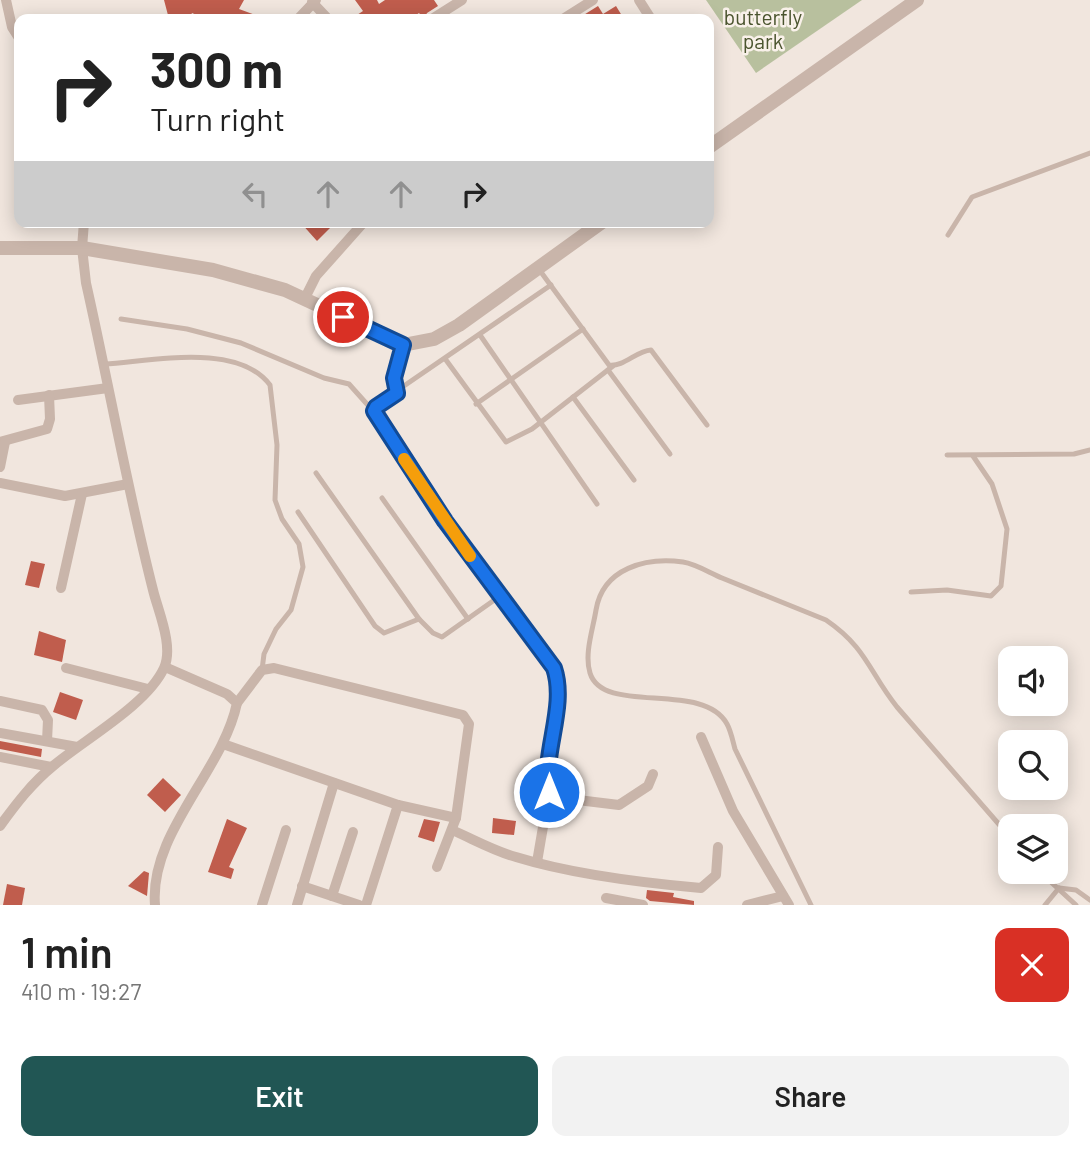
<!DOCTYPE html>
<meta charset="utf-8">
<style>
:root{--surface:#fff;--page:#f2f2f2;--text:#222;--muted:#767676;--accent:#215654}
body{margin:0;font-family:Barlow,sans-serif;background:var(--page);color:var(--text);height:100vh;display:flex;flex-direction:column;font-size:26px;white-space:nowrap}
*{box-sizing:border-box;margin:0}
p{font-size:23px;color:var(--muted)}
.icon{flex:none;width:38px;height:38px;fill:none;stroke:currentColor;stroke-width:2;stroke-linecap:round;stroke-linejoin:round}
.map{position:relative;height:905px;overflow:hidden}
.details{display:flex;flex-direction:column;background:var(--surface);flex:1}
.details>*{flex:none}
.guide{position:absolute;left:14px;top:14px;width:700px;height:214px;border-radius:14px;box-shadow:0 4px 18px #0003;background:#fff;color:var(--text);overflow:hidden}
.buttons{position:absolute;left:998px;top:646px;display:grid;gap:14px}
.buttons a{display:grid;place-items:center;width:70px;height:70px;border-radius:14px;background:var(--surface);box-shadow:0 4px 18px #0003;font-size:35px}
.pin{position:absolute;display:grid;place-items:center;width:60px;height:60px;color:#fff;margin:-30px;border:4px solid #fff;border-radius:50%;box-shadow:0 2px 7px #0007}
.me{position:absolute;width:77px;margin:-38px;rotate:0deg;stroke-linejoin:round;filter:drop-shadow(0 0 5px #0008)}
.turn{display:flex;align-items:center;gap:24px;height:147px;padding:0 21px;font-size:32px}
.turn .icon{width:91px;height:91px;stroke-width:2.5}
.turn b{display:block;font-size:49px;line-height:60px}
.lanes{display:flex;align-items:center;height:66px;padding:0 21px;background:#0003;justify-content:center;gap:35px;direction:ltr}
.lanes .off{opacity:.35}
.round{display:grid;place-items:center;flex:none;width:74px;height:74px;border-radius:14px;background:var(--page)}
.summary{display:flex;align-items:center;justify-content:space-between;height:119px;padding:0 21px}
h1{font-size:42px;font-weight:600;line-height:52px}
.action{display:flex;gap:14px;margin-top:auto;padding:14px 21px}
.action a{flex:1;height:80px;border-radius:14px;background:var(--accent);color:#fff;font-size:28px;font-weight:600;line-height:80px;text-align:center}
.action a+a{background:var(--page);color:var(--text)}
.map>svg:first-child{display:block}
.green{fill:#b8c09e}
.building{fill:#c05d4d}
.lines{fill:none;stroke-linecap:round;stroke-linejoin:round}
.service{stroke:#c9b5aa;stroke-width:5}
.minor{stroke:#c9b5aa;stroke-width:10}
.tertiary{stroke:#c9b5aa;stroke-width:14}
.route-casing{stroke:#114b97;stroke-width:18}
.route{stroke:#1a73e8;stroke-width:12}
.slow{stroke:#f59e0b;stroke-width:12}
.labels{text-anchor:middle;stroke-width:5;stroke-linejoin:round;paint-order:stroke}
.park-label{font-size:21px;fill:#4a542e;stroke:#f9f1ea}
</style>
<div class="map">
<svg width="1090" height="905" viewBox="0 0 1090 905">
<rect width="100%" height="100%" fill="#f1e6de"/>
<path class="green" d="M706,0h156l-106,73z"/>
<g class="building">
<path d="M164,0h80l-5,9 27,10h-60l-14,-6 -2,4 -6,-2 -2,4h-13z"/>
<path d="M355,0h22l2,4 6,-4h49l4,6 -11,7 -3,6 -5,-6 -9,6h-59l12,-8z"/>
<path d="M598,6l5,8 13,-8 8,13h-40l-2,-3z"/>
<path d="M300,222h36l-19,19z"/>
<path d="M31,561l14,3 -6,24 -14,-3z"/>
<path d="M39,631l27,9 -4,22 -28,-7z"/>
<path d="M60,692l23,8 -7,20 -23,-8z"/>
<path d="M0,741l42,8 -1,8 -41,-8z"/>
<path d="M163,778l18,17 -16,17 -18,-17z"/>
<path d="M493,818l23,3 -2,14 -22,-2z"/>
<path d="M227,819l20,9 -18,39 5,2 -3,10 -23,-7z"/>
<path d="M424,819l16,3 -6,20 -16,-5z"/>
<path d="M144,871l5,2 -2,23 -19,-10z"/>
<path d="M7,884l18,4 -3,17h-19z"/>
<path d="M647,890l27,3 -1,4 21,4v4l-44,-4 -4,-3z"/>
</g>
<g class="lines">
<g class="service">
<path d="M948,235l24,-38 118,-44"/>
<path d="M538,268l71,97c15,2 27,-14 42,-15l56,75"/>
<path d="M121,319l66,10 54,14 83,35 25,6 25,28"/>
<path d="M480,335l117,169"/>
<path d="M446,360l60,82 26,-13 81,-63"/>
<path d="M105,364c47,-3 133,-22 165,21l7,60 -2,55 7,19 17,25 4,23 -12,43 -15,19 -12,25 -2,16"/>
<path d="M608,370l62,84"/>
<path d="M398,390l153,-105"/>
<path d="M573,397l61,83"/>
<path d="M476,404l107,-75"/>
<path d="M947,455l127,-1 16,-4"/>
<path d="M316,473l103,146"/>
<path d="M382,498l86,121"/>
<path d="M298,512l77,114 9,7 35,-14 14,14 9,4 58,-41"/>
<path d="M911,592l36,-2 44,6 10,-10 6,-57 -15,-45 -19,-28"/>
<path d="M1040,872l36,33"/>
<path d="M1059,888l17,2 14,10"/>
<path d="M811,905l-76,-156c-2,-7 -4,-18 -8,-25 -24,-44 -124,-8 -137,-51 -6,-19 3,-44 6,-63 7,-42 50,-53 87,-48 13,2 27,11 39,16 35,14 69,28 104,42 41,28 43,52 71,87l113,130"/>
<path d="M1045,905l14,-17"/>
</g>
<g class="minor">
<path d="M6,0l6,27 7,11"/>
<path d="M639,0l12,19"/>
<path d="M312,2l16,17"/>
<path d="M298,19l18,-19"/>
<path d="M432,19l30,-19"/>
<path d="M563,19l30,-19"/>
<path d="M305,298l11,-22 48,-54"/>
<path d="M403,345l-9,33 3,15 -21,14 -2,5 71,109 109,148c10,32 -18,105 -1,128l66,8 29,-19 5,-12"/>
<path d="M18,400l90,-12"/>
<path d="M0,442l47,-13 3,-10 -1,-24"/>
<path d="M0,467l5,-25"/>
<path d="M0,483l65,13 63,-12"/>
<path d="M61,588l21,-94"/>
<path d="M66,668l82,21"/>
<path d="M0,701l42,9 6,10 -1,21"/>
<path d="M237,703l25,-33 12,-2 189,47 6,9 -13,94 -19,49"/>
<path d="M0,733l77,14"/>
<path d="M701,737l32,74 56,94"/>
<path d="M223,744l175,61 58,13"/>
<path d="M0,757l51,10"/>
<path d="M0,826c16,-22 32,-43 53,-60 32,-27 94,-61 111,-98 10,-22 -6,-57 -11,-78 -26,-102 -44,-205 -67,-307l-4,-35 2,-26"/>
<path d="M452,830c21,9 42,21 64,27 55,17 128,26 185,31l15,-13 2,-28"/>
<path d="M537,862l12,-70"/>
<path d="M302,886l57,19"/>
<path d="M332,896l21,-64"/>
<path d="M606,898l37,7"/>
<path d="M155,905c-6,-72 68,-134 82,-202l-10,-9 -62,-27"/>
<path d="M262,905l24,-75"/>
<path d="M297,905l37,-122"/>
<path d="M366,905l32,-100"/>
<path d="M747,905l36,-9"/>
</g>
<g class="tertiary">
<path d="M709,147l208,-147"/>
<path d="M0,248h82l131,22 72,20 118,55 31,-6 25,-14 143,-103"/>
</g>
</g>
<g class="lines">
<defs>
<path id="route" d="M343,317l60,28 -9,33 3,15 -21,14 -2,4 71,110 109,147c13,39 -12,84 -5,124"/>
</defs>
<use href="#route" class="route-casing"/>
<use href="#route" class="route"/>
<path class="slow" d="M404,459l66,97"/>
</g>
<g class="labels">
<g class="park-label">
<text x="763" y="25">butterfly<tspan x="763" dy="24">park</tspan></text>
</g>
</g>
</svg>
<div class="buttons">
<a><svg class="icon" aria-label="sound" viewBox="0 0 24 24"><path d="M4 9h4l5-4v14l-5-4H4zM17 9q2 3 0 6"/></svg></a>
<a><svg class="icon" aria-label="search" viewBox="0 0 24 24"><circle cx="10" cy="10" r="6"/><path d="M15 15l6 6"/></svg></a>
<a><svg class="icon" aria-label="layers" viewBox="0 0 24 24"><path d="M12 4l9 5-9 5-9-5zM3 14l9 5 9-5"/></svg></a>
</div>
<div class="pin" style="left:343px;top:317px;background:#d93025"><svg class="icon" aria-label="arrive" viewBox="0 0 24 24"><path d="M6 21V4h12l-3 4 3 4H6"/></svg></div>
<svg class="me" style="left:549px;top:792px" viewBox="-20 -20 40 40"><circle r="17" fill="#1a73e8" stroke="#fff" stroke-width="3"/><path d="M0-11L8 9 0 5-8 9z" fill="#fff"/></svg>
<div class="guide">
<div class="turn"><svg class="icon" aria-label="right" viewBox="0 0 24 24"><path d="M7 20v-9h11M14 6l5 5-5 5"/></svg><div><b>300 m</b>Turn right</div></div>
<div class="lanes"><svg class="icon off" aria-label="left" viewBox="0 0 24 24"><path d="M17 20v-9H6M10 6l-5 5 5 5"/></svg><svg class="icon off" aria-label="ahead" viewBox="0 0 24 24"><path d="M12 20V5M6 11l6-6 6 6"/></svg><svg class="icon off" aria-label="ahead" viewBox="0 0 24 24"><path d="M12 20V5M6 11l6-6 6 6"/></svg><svg class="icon" aria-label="right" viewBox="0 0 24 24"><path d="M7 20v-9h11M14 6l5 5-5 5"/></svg></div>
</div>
</div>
<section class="details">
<div class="summary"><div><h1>1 min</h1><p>410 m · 19:27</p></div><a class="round" style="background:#d93025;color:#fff"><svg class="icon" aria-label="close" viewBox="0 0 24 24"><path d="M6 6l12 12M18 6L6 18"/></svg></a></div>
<div class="action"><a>Exit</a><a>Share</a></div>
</section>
